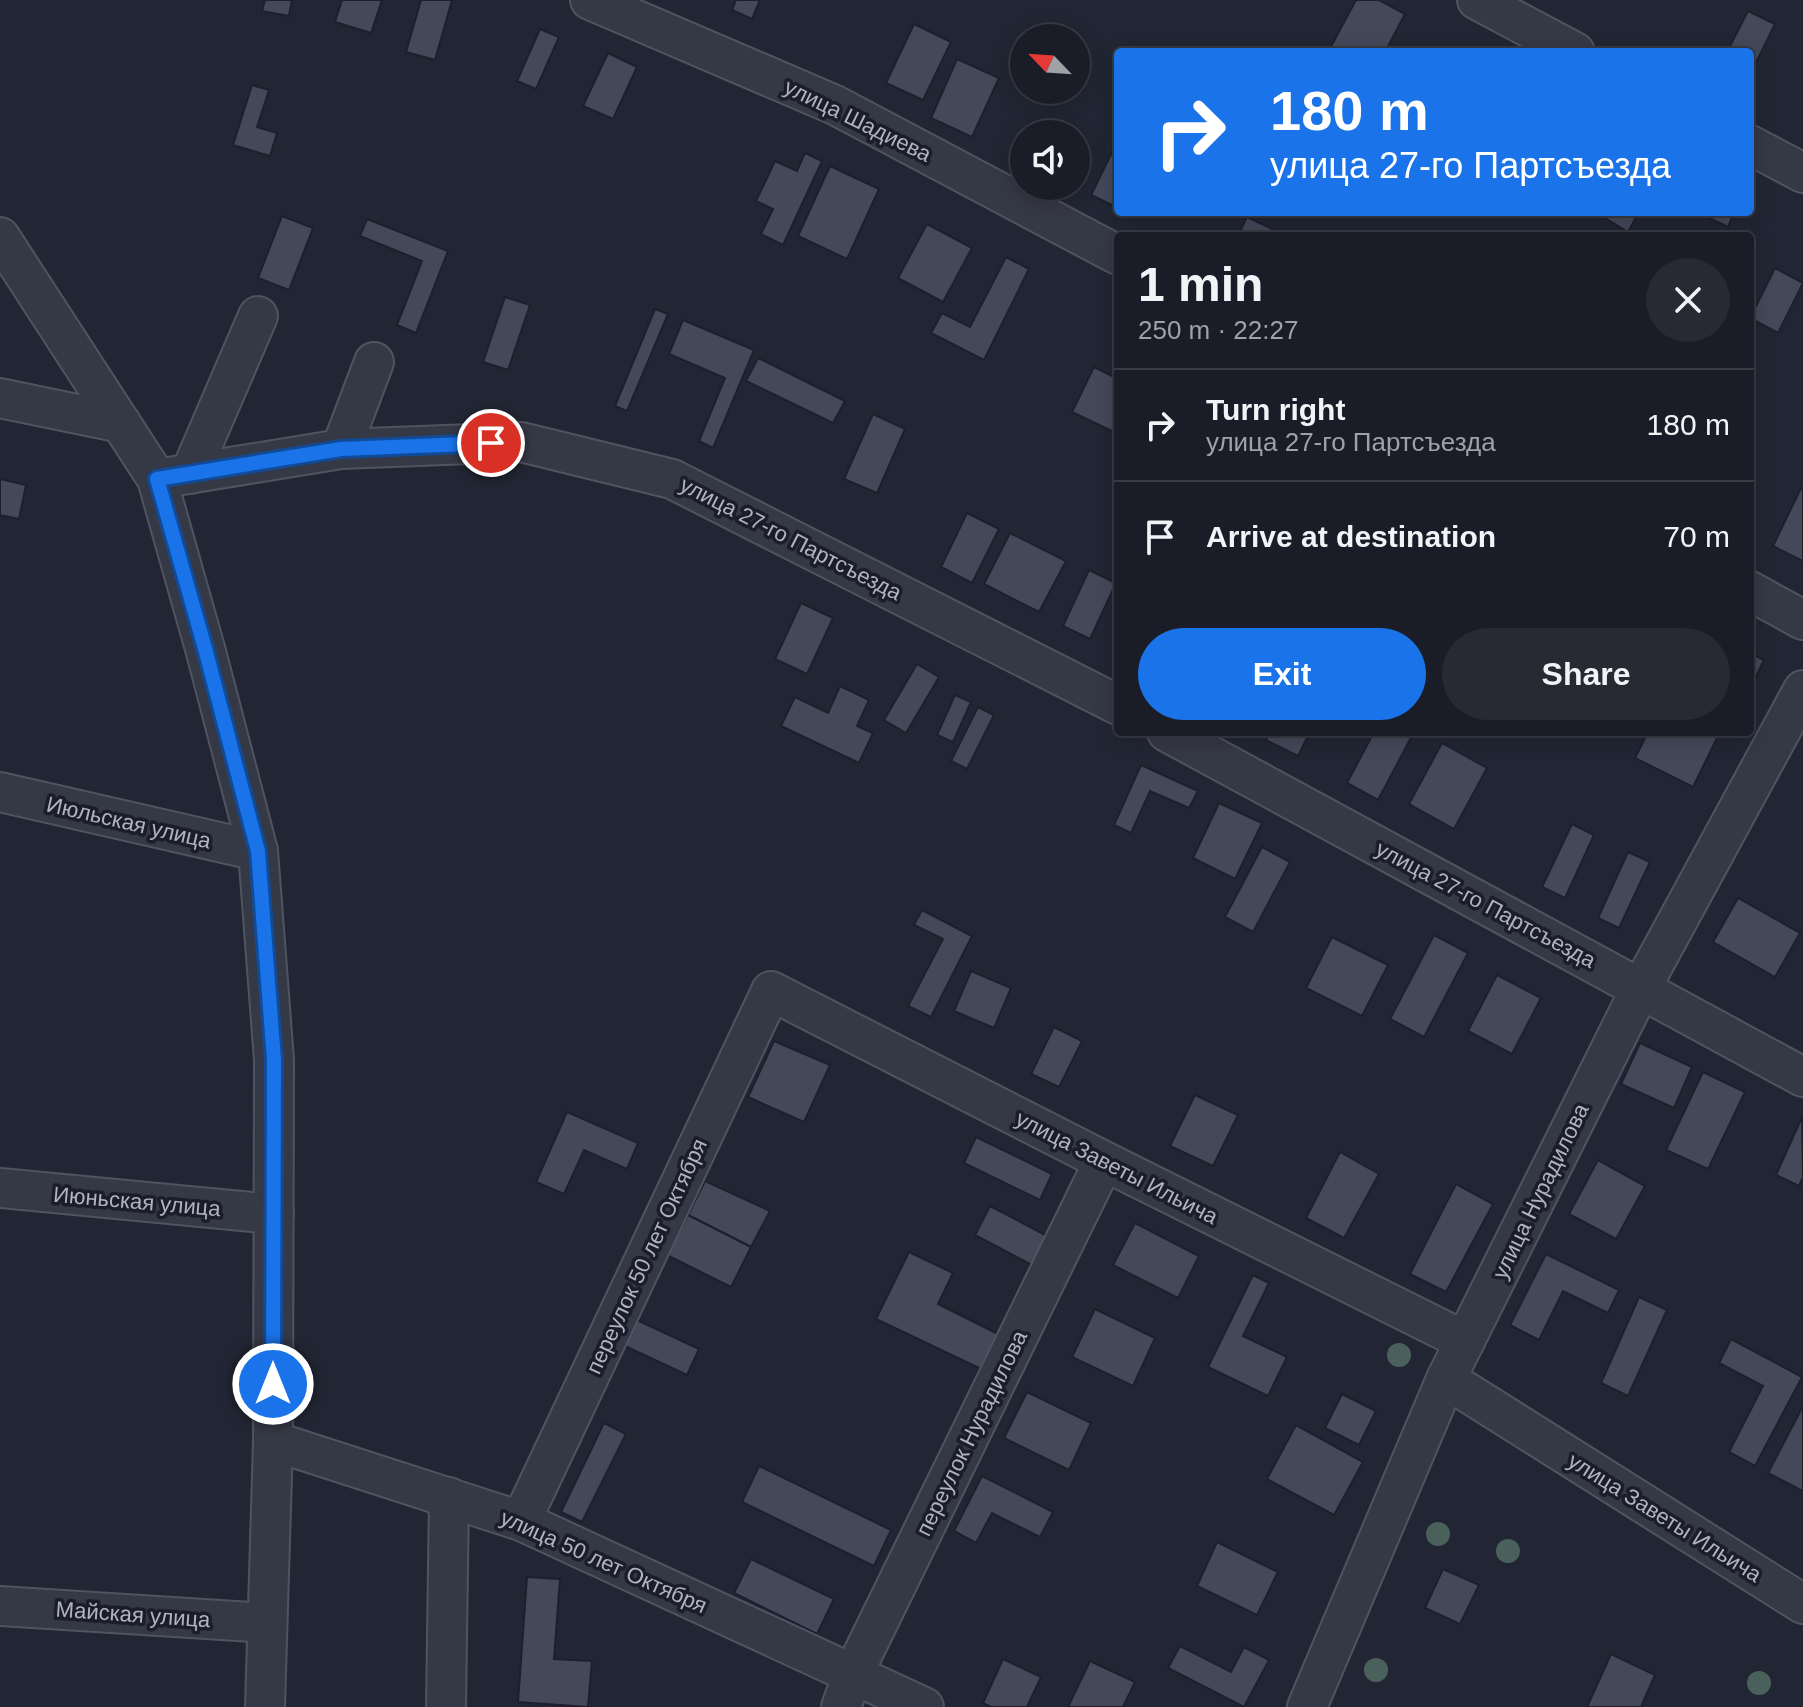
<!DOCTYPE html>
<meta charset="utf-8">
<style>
:root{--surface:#1a1c27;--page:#272933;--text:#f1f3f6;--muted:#9fa1a7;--line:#383a44;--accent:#1a73e8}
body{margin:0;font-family:Arial,sans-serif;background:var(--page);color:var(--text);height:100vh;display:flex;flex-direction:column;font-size:30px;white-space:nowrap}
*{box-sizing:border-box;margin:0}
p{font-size:26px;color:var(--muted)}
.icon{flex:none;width:44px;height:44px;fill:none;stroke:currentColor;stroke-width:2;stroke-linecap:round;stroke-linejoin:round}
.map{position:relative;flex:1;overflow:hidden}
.drawer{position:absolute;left:1114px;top:232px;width:640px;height:504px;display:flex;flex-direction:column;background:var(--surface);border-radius:8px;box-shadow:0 4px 20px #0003,0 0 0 2px var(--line)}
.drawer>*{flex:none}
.hud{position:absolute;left:1114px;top:48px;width:640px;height:168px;border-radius:8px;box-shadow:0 4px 20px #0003,0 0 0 2px var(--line);background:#1a73e8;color:#fff;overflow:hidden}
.needle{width:52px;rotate:295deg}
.fabs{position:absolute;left:1010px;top:24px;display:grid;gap:16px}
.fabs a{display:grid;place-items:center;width:80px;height:80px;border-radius:50%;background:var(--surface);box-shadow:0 4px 20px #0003,0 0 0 2px var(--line);font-size:40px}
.pin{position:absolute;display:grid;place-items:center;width:68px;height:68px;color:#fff;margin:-34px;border:4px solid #fff;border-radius:50%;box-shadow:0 2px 8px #0007}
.me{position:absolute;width:88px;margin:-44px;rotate:0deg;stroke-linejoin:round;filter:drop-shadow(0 0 6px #0008)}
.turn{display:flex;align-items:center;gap:28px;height:168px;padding:0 24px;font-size:36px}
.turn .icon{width:104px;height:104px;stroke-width:2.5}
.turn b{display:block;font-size:56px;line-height:68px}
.round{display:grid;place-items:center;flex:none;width:84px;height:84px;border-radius:42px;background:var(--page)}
.head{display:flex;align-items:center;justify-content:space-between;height:136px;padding:0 24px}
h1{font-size:48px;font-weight:700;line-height:60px}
.primary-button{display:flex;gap:16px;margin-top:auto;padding:16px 24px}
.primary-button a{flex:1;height:92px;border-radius:48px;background:var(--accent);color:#fff;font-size:32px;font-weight:700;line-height:92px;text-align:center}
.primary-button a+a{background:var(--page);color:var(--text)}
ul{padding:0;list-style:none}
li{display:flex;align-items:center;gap:24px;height:112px;padding:0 24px;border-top:2px solid var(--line)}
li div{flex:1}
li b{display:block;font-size:30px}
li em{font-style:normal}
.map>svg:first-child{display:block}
.building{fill:#444859;stroke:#1d202c;stroke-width:2}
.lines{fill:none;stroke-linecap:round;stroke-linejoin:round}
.minor-casing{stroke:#505360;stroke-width:42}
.minor{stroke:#353845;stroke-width:38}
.tree{fill:#4a605b}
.route-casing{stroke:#114b97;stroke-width:20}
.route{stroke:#1a73e8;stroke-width:14}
.labels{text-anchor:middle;stroke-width:7;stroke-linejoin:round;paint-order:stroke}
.street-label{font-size:22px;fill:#b0b3c2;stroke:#1b1e2a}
</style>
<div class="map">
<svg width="1803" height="1707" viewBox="0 0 1803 1707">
<rect width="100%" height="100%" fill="#222634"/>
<g class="building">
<path d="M265,0h27l-3,16 -27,-5z"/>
<path d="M342,0h40l-11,33 -36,-11z"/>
<path d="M421,0h31l-17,60 -29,-8z"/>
<path d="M736,0h24l-8,19 -20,-9z"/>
<path d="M1356,0h23l26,14 -20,38h-57z"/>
<path d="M1748,11l27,13 -24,49 -1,-21h-23z"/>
<path d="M914,24l37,18 -28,58 -37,-17z"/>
<path d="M540,29l19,8 -23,52 -19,-8z"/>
<path d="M608,53l29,14 -24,52 -30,-13z"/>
<path d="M957,59l42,19 -27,59 -41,-19z"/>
<path d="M252,85l17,5 -12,37 20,6 -7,23 -37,-11z"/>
<path d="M1118,140v68l-27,-13z"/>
<path d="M805,153l17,8 -39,84 -22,-11 12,-25 -17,-8 19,-40 22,10z"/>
<path d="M830,166l49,23 -32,70 -49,-23z"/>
<path d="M1595,212h44l-11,20z"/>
<path d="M1705,212h29l-6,15 -25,-12z"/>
<path d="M282,216l31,12 -24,62 -31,-12z"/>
<path d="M1247,217l36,17 -1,2h-44z"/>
<path d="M367,219l81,32 -32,82 -19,-8 25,-64 -62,-25z"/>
<path d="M927,224l45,24 -29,54 -45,-24z"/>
<path d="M1006,257l23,12 -45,91 -53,-27 11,-20 28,14z"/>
<path d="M1775,268l28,15 -25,50 -28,-15z"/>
<path d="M505,297l25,8 -22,65 -25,-8z"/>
<path d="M655,309l13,5 -41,97 -12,-5z"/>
<path d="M683,320l71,30 -41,98 -14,-7 26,-63 -56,-24z"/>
<path d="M758,358l87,43 -12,22 -87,-42z"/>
<path d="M1094,367l24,12v55l-46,-22z"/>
<path d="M873,414l32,15 -28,64 -33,-14z"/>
<path d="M0,479l26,6 -7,34 -19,-4z"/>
<path d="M1801,488l2,2v71l-30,-15z"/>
<path d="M967,513l32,16 -27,54 -31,-16z"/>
<path d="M1010,533l56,28 -27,51 -55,-28z"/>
<path d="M1089,570l27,13 -26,56 -27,-13z"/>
<path d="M801,603l32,15 -26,56 -32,-15z"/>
<path d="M1750,653l14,7 -9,19 -5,-3z"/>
<path d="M917,664l22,13 -33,56 -22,-13z"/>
<path d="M840,686l29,14 -12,26 16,7 -14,30 -78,-37 14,-29 33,16z"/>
<path d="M955,695l16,7 -18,40 -16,-7z"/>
<path d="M978,707l16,8 -27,54 -16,-8z"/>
<path d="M1270,732h40l-12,24 -32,-16z"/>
<path d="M1374,732h40l-36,68 -31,-17z"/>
<path d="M1648,732h72l-27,55 -58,-29z"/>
<path d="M1442,743l45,25 -33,61 -45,-25z"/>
<path d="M1141,765l57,26 -9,17 -39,-17 -19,42 -17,-8z"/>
<path d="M1219,803l43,20 -27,56 -42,-21z"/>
<path d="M1572,824l22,11 -29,63 -23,-11z"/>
<path d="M1262,847l28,15 -37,70 -28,-15z"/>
<path d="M1628,852l22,10 -31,66 -21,-10z"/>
<path d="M1738,898l62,35 -25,44 -62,-35z"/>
<path d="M922,910l50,26 -41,81 -23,-11 35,-67 -29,-14z"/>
<path d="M1434,935l34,18 -44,84 -34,-18z"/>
<path d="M1332,937l56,28 -26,51 -56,-28z"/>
<path d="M971,971l40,17 -17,40 -40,-17z"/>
<path d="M1497,975l44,23 -29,56 -44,-23z"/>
<path d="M1054,1027l28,14 -23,46 -28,-13z"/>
<path d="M774,1041l56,24 -26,57 -56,-25z"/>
<path d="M1640,1043l52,24 -18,41 -53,-24z"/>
<path d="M1703,1072l42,20 -37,77 -42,-19z"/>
<path d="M1195,1095l43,20 -25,51 -43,-20z"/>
<path d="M567,1112l71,31 -11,26 -43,-19 -20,44 -28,-12z"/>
<path d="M1802,1117l1,60 -4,9 -23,-11z"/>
<path d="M976,1137l76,37 -12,26 -76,-37z"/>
<path d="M1340,1152l39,22 -35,64 -38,-20z"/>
<path d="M1598,1160l47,26 -29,53 -47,-25z"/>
<path d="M705,1181l65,30 -19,36 -63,-32z"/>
<path d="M1456,1184l37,20 -47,88 -36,-18z"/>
<path d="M990,1206l59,31 -15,29 -59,-31z"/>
<path d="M688,1215l63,32 -20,40 -64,-32z"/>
<path d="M1135,1223l64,33 -21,42 -65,-33z"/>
<path d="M909,1252l44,21 -15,31 60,30 -17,35 -105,-50z"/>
<path d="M1546,1254l73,36 -11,23 -45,-22 -24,49 -29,-15z"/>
<path d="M1253,1275l16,8 -26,53 44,21 -19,39 -60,-29z"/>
<path d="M1639,1297l28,13 -39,86 -27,-13z"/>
<path d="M1095,1309l60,29 -22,48 -61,-29z"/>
<path d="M637,1320l62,29 -12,26 -62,-29z"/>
<path d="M1731,1339l71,38 -47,89 -26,-14 34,-66 -44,-23z"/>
<path d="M1027,1392l64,31 -22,47 -65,-32z"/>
<path d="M1342,1394l34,17 -17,34 -34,-17z"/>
<path d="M1802,1408h1v83l-35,-18z"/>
<path d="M604,1423l22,11 -44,88 -21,-10z"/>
<path d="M1296,1425l67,37 -29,53 -67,-36z"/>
<path d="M759,1466l132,64 -17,36 -132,-64z"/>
<path d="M982,1476l71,36 -13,25 -48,-24 -16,30 -22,-12z"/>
<path d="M1217,1542l61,30 -21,43 -60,-29z"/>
<path d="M751,1559l83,40 -17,35 -83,-41z"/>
<path d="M1443,1569l36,16 -19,39 -35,-16z"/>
<path d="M527,1577l33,2 -6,80 38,2 -4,46 -70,-5z"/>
<path d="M1180,1646l51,26 13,-25 25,13 -25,47 -76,-39z"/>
<path d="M1611,1654l44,21 -14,32h-54z"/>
<path d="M1003,1659l38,18 -14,30h-36l-8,-4z"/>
<path d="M1090,1661l45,21 -12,25h-55z"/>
</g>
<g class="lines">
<defs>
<g id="minor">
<path d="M590,0l245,105 283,150"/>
<path d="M1477,0l98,52"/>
<path d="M1750,145l53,28"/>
<path d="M0,237l157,242 49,173 52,199 16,209 -1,381 -8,266"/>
<path d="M0,398l121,25"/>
<path d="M341,449l33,-87"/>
<path d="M190,474l68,-158"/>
<path d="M157,479l184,-30 180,-7 151,37 446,226"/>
<path d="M1750,591l53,29"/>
<path d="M1167,732l636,345"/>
<path d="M0,792l258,59"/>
<path d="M0,1188l274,26"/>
<path d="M1446,1379l357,225"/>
<path d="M273,1441l248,80 403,186"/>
<path d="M521,1521l250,-530 333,170 361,180"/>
<path d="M0,1606l267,17"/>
<path d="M446,1707l3,-210"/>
<path d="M841,1707l12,-33 251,-513"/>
<path d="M1307,1707l139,-328 195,-391 162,-298"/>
</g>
</defs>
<use href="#minor" class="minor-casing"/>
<use href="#minor" class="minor"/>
</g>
<g class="tree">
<circle cx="1399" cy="1355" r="12"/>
<circle cx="1438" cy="1534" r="12"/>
<circle cx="1508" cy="1551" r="12"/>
<circle cx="1376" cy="1670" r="12"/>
<circle cx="1759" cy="1683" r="12"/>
</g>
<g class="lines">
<defs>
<path id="route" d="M273,1384l1,-324 -16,-209 -52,-199 -49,-173 184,-30 150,-6"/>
</defs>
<use href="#route" class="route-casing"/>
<use href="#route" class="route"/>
</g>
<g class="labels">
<g class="street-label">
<text transform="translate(858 120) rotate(26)" y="8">улица Шадиева</text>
<text transform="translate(791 538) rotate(27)" y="8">улица 27-го Партсъезда</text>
<text transform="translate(129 822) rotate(13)" y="8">Июльская улица</text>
<text transform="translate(1486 904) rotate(28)" y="8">улица 27-го Партсъезда</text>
<text transform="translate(1117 1167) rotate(27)" y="8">улица Заветы Ильича</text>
<text transform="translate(1540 1191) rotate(-64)" y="8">улица Нурадилова</text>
<text transform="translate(137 1201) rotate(5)" y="8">Июньская улица</text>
<text transform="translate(646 1256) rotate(-65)" y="8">переулок 50 лет Октября</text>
<text transform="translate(971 1433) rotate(-64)" y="8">переулок Нурадилова</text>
<text transform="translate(1665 1517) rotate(32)" y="8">улица Заветы Ильича</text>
<text transform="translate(604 1561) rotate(24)" y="8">улица 50 лет Октября</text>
<text transform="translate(133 1614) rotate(4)" y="8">Майская улица</text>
</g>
</g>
</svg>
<div class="fabs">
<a><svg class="needle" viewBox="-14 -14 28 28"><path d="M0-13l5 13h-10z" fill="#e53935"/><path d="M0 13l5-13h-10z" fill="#9fa1a7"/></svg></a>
<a><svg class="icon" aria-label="sound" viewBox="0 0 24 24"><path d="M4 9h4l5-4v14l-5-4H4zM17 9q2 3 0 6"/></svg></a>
</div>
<div class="pin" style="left:491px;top:443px;background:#d93025"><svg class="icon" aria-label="arrive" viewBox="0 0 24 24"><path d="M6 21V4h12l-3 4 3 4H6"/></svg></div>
<svg class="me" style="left:273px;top:1384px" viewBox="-20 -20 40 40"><circle r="17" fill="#1a73e8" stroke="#fff" stroke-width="3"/><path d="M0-11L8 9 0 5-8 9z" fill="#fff"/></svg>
<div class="hud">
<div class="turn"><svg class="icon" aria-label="right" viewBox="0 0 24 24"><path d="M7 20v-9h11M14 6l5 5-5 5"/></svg><div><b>180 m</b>улица 27-го Партсъезда</div></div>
</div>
<section class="drawer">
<div class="head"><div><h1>1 min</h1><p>250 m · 22:27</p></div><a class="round"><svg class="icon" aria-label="close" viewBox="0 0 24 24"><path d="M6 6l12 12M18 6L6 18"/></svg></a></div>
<ul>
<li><svg class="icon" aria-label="right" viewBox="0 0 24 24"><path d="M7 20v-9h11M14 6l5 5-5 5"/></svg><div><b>Turn right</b><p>улица 27-го Партсъезда</p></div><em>180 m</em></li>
<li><svg class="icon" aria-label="arrive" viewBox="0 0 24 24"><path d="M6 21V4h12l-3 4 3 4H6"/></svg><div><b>Arrive at destination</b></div><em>70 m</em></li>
</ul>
<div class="primary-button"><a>Exit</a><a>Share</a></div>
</section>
</div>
